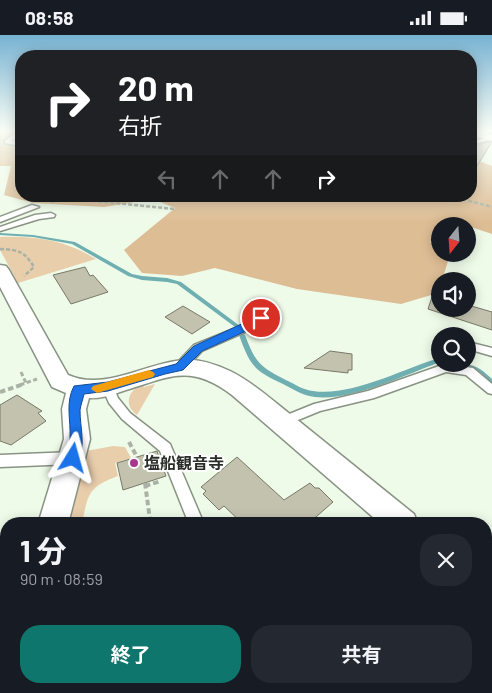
<!DOCTYPE html>
<html lang="ja">
<meta charset="utf-8">
<style>
:root{--surface:#171b24;--page:#242831;--text:#f1f3f6;--muted:#9ea1a6;--accent:#0f766e}
body{margin:0;font-family:Barlow,"Noto Sans JP",sans-serif;background:var(--page);color:var(--text);height:100vh;display:flex;flex-direction:column;font-size:19px;white-space:nowrap}
*{box-sizing:border-box;margin:0}
p{font-size:16px;color:var(--muted)}
.icon{flex:none;width:28px;height:28px;fill:none;stroke:currentColor;stroke-width:2;stroke-linecap:round;stroke-linejoin:round}
.map{position:relative;flex:1;overflow:hidden}
.drawer{position:absolute;left:0px;top:482px;width:492px;height:176px;display:flex;flex-direction:column;background:var(--surface);border-radius:20px 20px 0 0;box-shadow:0 2px 12px #0003}
.drawer>*{flex:none}
.hud{position:absolute;left:15px;top:15px;width:462px;height:152px;border-radius:20px;box-shadow:0 2px 12px #0003;background:#202124;color:#fff;overflow:hidden}
.needle{width:32px;rotate:197deg}
.controls{position:absolute;left:431px;top:182px;display:grid;gap:10px}
.controls a{display:grid;place-items:center;width:45px;height:45px;border-radius:50%;background:var(--surface);box-shadow:0 2px 12px #0003;font-size:25px}
.pin{position:absolute;display:grid;place-items:center;width:42px;height:42px;color:#fff;margin:-21px;border:2px solid #fff;border-radius:50%;box-shadow:0 1px 5px #0007}
.me{position:absolute;width:55px;margin:-28px;rotate:8deg;stroke-linejoin:round;filter:drop-shadow(0 0 4px #0008)}
.turn{display:flex;align-items:center;gap:18px;height:105px;padding:0 20px;font-size:22px}
.turn .icon{width:65px;height:65px;stroke-width:2.5}
.turn b{display:block;font-size:35px;line-height:42px}
.lanes{display:flex;align-items:center;height:48px;padding:0 20px;background:#0003;justify-content:center;gap:25px;direction:ltr}
.lanes .off{opacity:.35}
.round{display:grid;place-items:center;flex:none;width:52px;height:52px;border-radius:20px;background:var(--page)}
.overview{display:flex;align-items:center;justify-content:space-between;height:85px;padding:0 20px}
h1{font-size:30px;font-weight:700;line-height:38px}
.button{display:flex;gap:10px;margin-top:auto;padding:10px 20px}
.button a{flex:1;height:58px;border-radius:20px;background:var(--accent);color:#fff;font-size:20px;font-weight:700;line-height:58px;text-align:center}
.button a+a{background:var(--page);color:var(--text)}
.status{display:flex;justify-content:space-between;align-items:center;height:35px;padding:0 25px;background:var(--surface);direction:ltr}
.status svg{height:14px;fill:currentColor}
.map>svg:first-child{display:block}
.green{fill:#e9ceac}
.forest{fill:#ddbd94}
.lines{fill:none;stroke-linecap:round;stroke-linejoin:round}
.stream{fill:#6fafb2;fill-rule:evenodd}
.building{fill:#c3c2af;stroke:#797867}
.lane-casing{stroke:#889384;stroke-width:3}
.street-casing{stroke:#889384;stroke-width:3}
.path-far3{stroke:#a9b2a5;stroke-width:2.5;stroke-dasharray:4 2;stroke-linecap:butt}
.path-far2{stroke:#a9b2a5;stroke-width:3;stroke-dasharray:4.5 2.5;stroke-linecap:butt}
.path-far1{stroke:#a9b2a5;stroke-width:4;stroke-dasharray:5.5 3;stroke-linecap:butt}
.path{stroke:#a9b2a5;stroke-width:5;stroke-dasharray:8 4;stroke-linecap:butt}
.lane{fill:#fff;fill-rule:evenodd}
.street{fill:#fff;fill-rule:evenodd}
.route{fill:#1a73e8;stroke:#114b97}
.slow{fill:#f59e0b}
.poi-dot{fill:#aa358e;stroke:#fff;stroke-width:2}
.labels{text-anchor:middle;stroke-width:4;stroke-linejoin:round;paint-order:stroke}
.near-poi-label{font-size:16px;font-weight:bold;fill:#2a2e28;stroke:#fff;text-anchor:start}
</style>
<div class="status"><b>08:58</b><svg viewBox="0 0 49 12"><path d="M0 12V9h3v3zM5 12V6h3v6zM10 12V3h3v9zM15 12V0h3v12zM26 1h20v11H26zM47 4h2v5h-2z"/></svg></div>
<div class="map">
<svg width="492" height="658" viewBox="0 0 492 658">
<rect width="100%" height="100%" fill="#effbe9"/>
<g class="green">
<path d="M0,202c37,-1 64,3 96,22l-78,24 -18,-33z"/>
<path d="M143,349l1,3 11,-3 -18,31c-14,-10 -9,-25 6,-31z"/>
<path d="M113,411l12,1 6,11 -16,5 3,13c-30,11 -30,18 -36,48h-17l21,-73z"/>
</g>
<g class="forest">
<path d="M0,95h21v66h450v-38l21,8v68l-24,-8h-28v12l-10,4 10,8v4h5l4,4 -11,35 -37,11 -104,-15 -82,-21 -33,8 -40,-3 -18,-23 51,-42 -22,-9 -49,8 -71,-4 -29,-8 7,-29h-11z"/>
<path d="M146,652h287l6,6h-296z"/>
</g>
<g class="lines">
<g class="stream">
<path d="M0,198l33,2 42,7 57,32 10,2 25,2 14,4 59,44 -3,2 -2,-1 -58,-43 -10,-2 -25,-2 -14,-4 -56,-32 -39,-7 -33,-2z"/>
<path d="M242,298l3,2c11,29 15,32 43,46 8,4 16,9 25,10 37,6 90,-22 126,-33h1v4c-35,13 -88,39 -125,35 -12,-1 -22,-8 -32,-13 -30,-14 -33,-19 -44,-49z"/>
<path d="M457,329c18,0 22,3 35,15v7l-3,-1 -15,-14 -16,-5z"/>
</g>
</g>
<g class="building">
<path d="M488,107l3,1 -20,33v-29z"/>
<path d="M85,232l5,9 3,-1 15,17 -37,12 -18,-29z"/>
<path d="M433,259l7,2v13h28v-4l24,7v18l-64,-21z"/>
<path d="M183,271l27,16 -18,12 -27,-17z"/>
<path d="M330,316l22,3v16h-4v3l-44,-5z"/>
<path d="M17,360l25,16 -4,2 8,8 -35,24 -11,-4v-36z"/>
<path d="M157,416l9,25 -43,14 -6,-27z"/>
<path d="M237,422l47,43 26,-17 5,5h4l14,14 -25,22h-65l-19,-18 -5,4 -16,-16 3,-3 -5,-4z"/>
</g>
<g class="lines">
<defs>
<g id="lane">
<path d="M19,95h2v4l-9,7 9,1v4l-16,-3v-2z"/>
<path d="M489,101h3v3l-21,6v-2z"/>
<path d="M32,170l7,2 -39,15v-5z"/>
<path d="M51,178l4,2 -1,2 -15,2 -39,12v-4l35,-12z"/>
<path d="M251,287l24,6 1,2 -5,3 -19,-4 -50,22 -19,20h-8l-2,-3 2,-3 19,-20z"/>
<path d="M468,307l24,6v8l-24,-7z"/>
<path d="M445,329l28,4 19,16v10l-4,-1 -22,-18 -20,-3 -72,26 -54,13 -39,16 -4,-2 -2,-3 2,-3 37,-15 54,-13z"/>
<path d="M108,348l4,1 6,14 12,15 40,31 34,80h-15l-29,-73 -38,-32 -13,-16 -7,-16 2,-3z"/>
<path d="M73,417l5,2 2,4 -2,4 -5,2 -73,3v-12z"/>
<path d="M6,648v4h23l-2,6h-27v-7z"/>
<path d="M247,652h19l2,6h-20z"/>
</g>
<g id="street">
<path d="M471,95h8l13,4v7l-21,-6z"/>
<path d="M0,230l6,1 3,4 59,105c39,17 79,-14 119,-15 15,-1 30,5 43,11 24,12 44,31 65,47 40,32 79,64 119,96l4,10h-37l-149,-129c-43,-32 -62,-18 -109,-4 -11,4 -23,8 -34,7l-3,11 4,30 -22,85h-30l26,-85 -2,-30 4,-16 -14,-6 -52,-100z"/>
<path d="M486,536l6,2v35l-6,-3z"/>
<rect x="40" y="652" width="38" height="6"/>
</g>
</defs>
<use href="#lane" class="lane-casing"/>
<use href="#street" class="street-casing"/>
<g class="path-far3">
<path d="M451,161l41,11"/>
<path d="M51,167l15,-4 108,11"/>
<path d="M0,214c19,1 24,2 34,18l-10,9"/>
</g>
<g class="path-far2">
<path d="M21,337l5,11"/>
<path d="M20,350l17,-6"/>
</g>
<g class="path-far1">
<path d="M0,357l24,-8"/>
<path d="M129,407l8,15"/>
<path d="M145,448l5,37"/>
<path d="M145,451l16,-5"/>
</g>
<g class="path">
<path d="M149,484l1,5"/>
<path d="M215,652l3,6"/>
</g>
<use href="#lane" class="lane"/>
<use href="#street" class="street"/>
</g>
<linearGradient id="sky" x2="0" y2="1"><stop stop-color="#77b2d2"/><stop offset="0.51" stop-color="#f8fdf5"/><stop offset="1" stop-color="#f8fdf5" stop-opacity="0"/></linearGradient>
<rect width="492" height="187" fill="url(#sky)"/>
<path class="route" d="M261,280l6,3 -12,9 -53,24 -19,19 -18,4 -57,17 -24,3c-1,5 -3,10 -4,16 0,18 6,35 -2,52l-5,1 -5,-1c-4,-8 2,-16 2,-24 1,-18 -5,-35 4,-52l34,-4 68,-18 18,-18z"/>
<path class="slow" d="M149,335l4,2 2,2 -2,3 -56,16 -6,-4 2,-3z"/>
<circle class="poi-dot" cx="134" cy="428" r="5"/>
<g class="labels">
<g class="near-poi-label">
<text x="144" y="434">塩船観音寺</text>
</g>
</g>
</svg>
<div class="controls">
<a><svg class="needle" viewBox="-14 -14 28 28"><path d="M0-13l5 13h-10z" fill="#e53935"/><path d="M0 13l5-13h-10z" fill="#9ea1a6"/></svg></a>
<a><svg class="icon" aria-label="sound" viewBox="0 0 24 24"><path d="M4 9h4l5-4v14l-5-4H4zM17 9q2 3 0 6"/></svg></a>
<a><svg class="icon" aria-label="search" viewBox="0 0 24 24"><circle cx="10" cy="10" r="6"/><path d="M15 15l6 6"/></svg></a>
</div>
<div class="pin" style="left:261px;top:283px;background:#d93025"><svg class="icon" aria-label="arrive" viewBox="0 0 24 24"><path d="M6 21V4h12l-3 4 3 4H6"/></svg></div>
<svg class="me" style="left:73px;top:423px" viewBox="-20 -20 40 40"><path d="M0-17L14 15 0 8-14 15z" fill="#1a73e8" stroke="#fff" stroke-width="4"/></svg>
<div class="hud">
<div class="turn"><svg class="icon" aria-label="right" viewBox="0 0 24 24"><path d="M7 20v-9h11M14 6l5 5-5 5"/></svg><div><b>20 m</b>右折</div></div>
<div class="lanes"><svg class="icon off" aria-label="left" viewBox="0 0 24 24"><path d="M17 20v-9H6M10 6l-5 5 5 5"/></svg><svg class="icon off" aria-label="ahead" viewBox="0 0 24 24"><path d="M12 20V5M6 11l6-6 6 6"/></svg><svg class="icon off" aria-label="ahead" viewBox="0 0 24 24"><path d="M12 20V5M6 11l6-6 6 6"/></svg><svg class="icon" aria-label="right" viewBox="0 0 24 24"><path d="M7 20v-9h11M14 6l5 5-5 5"/></svg></div>
</div>
<section class="drawer">
<div class="overview"><div><h1>1 分</h1><p>90 m · 08:59</p></div><a class="round"><svg class="icon" aria-label="close" viewBox="0 0 24 24"><path d="M6 6l12 12M18 6L6 18"/></svg></a></div>
<div class="button"><a>終了</a><a>共有</a></div>
</section>
</div>
